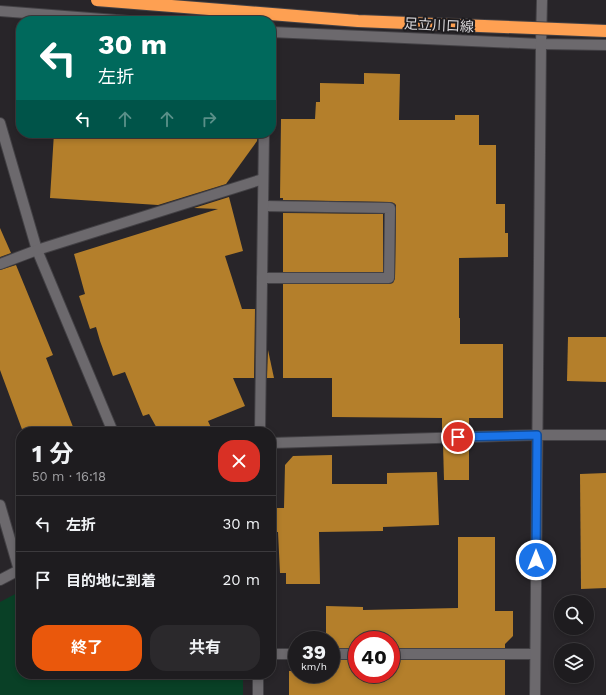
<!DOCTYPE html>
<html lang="ja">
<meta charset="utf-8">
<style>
:root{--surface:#1e1c1f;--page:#2b292c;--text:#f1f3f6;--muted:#a1a1a4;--line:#3c3a3d;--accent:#ea580c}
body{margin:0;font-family:"Work Sans","Noto Sans JP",sans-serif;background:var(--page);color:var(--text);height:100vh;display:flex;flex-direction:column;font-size:15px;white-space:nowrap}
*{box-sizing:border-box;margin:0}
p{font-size:13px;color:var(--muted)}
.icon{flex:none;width:22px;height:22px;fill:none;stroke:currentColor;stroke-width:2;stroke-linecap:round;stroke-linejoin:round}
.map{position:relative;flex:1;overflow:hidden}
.details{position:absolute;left:16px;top:427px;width:260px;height:252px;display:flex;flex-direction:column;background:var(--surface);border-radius:16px;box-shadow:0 2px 6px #0003,0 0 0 1px var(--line)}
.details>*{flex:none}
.banner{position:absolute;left:16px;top:16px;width:260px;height:122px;border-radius:16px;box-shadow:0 2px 6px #0003,0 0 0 1px var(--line);background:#00695c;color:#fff;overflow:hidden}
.fabs{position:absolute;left:554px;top:595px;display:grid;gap:8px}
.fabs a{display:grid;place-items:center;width:40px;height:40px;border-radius:50%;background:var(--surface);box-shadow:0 2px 6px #0003,0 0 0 1px var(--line);font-size:20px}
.speed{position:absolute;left:288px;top:631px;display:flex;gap:8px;font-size:20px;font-weight:700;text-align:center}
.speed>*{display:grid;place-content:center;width:52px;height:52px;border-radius:50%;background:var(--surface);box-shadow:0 2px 6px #0003,0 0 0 1px var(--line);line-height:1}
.speed small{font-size:10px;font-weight:400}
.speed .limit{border:6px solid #d22;background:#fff;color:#111}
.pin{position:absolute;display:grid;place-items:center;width:34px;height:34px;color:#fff;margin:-17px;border:2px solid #fff;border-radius:50%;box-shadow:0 1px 4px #0007}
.me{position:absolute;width:44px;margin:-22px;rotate:0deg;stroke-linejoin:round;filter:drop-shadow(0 0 3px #0008)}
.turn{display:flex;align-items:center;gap:14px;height:84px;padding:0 16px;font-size:18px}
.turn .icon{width:52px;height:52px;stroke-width:2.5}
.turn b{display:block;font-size:28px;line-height:34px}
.lanes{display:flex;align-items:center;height:38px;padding:0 16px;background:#0003;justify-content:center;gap:20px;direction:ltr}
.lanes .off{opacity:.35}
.round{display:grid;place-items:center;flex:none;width:42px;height:42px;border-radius:16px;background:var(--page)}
.headline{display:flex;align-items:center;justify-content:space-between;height:68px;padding:0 16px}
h1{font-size:24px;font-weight:700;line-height:30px}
.action{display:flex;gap:8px;margin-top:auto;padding:8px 16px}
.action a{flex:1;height:46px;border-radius:16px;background:var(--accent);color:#fff;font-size:16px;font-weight:700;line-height:46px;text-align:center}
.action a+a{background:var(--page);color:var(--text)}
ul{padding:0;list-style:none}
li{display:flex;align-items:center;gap:12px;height:56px;padding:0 16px;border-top:1px solid var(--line)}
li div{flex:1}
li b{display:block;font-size:15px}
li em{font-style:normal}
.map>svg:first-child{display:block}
.green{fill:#094026}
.building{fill:#b47f2b}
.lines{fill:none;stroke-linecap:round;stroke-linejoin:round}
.lane-casing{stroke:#434145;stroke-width:12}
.street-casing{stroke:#434145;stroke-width:12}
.secondary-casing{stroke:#434145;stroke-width:12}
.lane{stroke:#6c696d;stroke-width:10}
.street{stroke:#6c696d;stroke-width:10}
.secondary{stroke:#6c696d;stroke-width:10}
.highway-bridge-casing{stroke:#434145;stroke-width:14;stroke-linecap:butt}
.highway-bridge{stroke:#fea052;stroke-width:12}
.route-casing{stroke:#114b97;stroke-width:10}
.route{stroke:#1a73e8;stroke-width:7}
.labels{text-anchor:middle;stroke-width:4;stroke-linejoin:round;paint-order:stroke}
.street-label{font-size:14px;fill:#d6d4d7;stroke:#1e1c1f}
</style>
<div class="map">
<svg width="606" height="695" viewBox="0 0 606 695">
<rect width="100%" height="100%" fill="#282529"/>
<path class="green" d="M21,591v83h222v21h-243v-93z"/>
<g class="building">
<path d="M364,73l36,1 -1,46h56v-5h24v30h17v59h9v29h3v24l-49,1v60h1v26h43v74h-34v13h-27v-13l-110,-1v-39h-49v-94h106l4,-1 2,-5 1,-70v-3l-2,-2 -4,-1 -107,-2v-2h-3l1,-79h34l1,-17h4v-19l44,1z"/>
<path d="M54,133h204l-1,8 -31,43 -68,21 -108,-7z"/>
<path d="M229,197l14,54 -18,5 17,53h13l-1,69h-21l12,28 -37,15 5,11h-54l-10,-18 -6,2 -18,-44 -12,4 -13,-35 -4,-14 -6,2 -11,-33 6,-2 -11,-40 144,-45 -24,-1z"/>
<path d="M283,213l100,1v58h-100z"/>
<path d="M0,228l11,25 -11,4z"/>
<path d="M16,265l37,90 -7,3 29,74h-52l-23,-62v-100z"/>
<path d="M568,337h38v45l-39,-1z"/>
<path d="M268,350l6,28h-7z"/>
<path d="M443,444h26v36h-25z"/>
<path d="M332,455v29h55v-11l50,-1 2,53 -56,2v4l-64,1 1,52h-34v-11h-6l-2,-41h-4v-24h10l1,-43 8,-9z"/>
<path d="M606,473v115l-25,1 -1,-115z"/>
<path d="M458,537h37v74h18v25l-8,8v4h-114v-8h-34v8h-26v-8h-5v-34l37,1v3l95,-2z"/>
<path d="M331,660h26v14h34v-14h114v35h-216v-24h8v3h34z"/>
</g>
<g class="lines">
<defs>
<g id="lane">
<path d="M262,278h127l1,-70 -127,-2"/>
<path d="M0,505l19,65"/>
<path d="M271,654h26"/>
<path d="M331,654h26"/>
<path d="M391,654h144"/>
</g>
<g id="street">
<path d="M0,123l37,127 76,182"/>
<path d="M0,264l37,-14 226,-71"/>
<path d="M260,432l4,-299"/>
<path d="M271,443l266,-8"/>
<path d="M0,580l21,-11"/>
<path d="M258,695v-21"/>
</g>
<g id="secondary">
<path d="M0,11l129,10"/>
<path d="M271,32l270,12 65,1"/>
<path d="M537,435h69"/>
<path d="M535,695l6,-651 1,-44"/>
</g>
</defs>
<use href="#lane" class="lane-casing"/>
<use href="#street" class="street-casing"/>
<use href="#secondary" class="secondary-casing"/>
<use href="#lane" class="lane"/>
<use href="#street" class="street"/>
<use href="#secondary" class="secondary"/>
<defs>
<path id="highway-bridge" d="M97,0l261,21 248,10"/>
</defs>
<use href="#highway-bridge" class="highway-bridge-casing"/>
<use href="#highway-bridge" class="highway-bridge"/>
</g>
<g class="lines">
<defs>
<path id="route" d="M458,437l79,-2 -1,125"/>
</defs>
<use href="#route" class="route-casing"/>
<use href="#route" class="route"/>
</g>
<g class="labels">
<g class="street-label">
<text transform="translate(439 25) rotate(3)" y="5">足立川口線</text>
</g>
</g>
</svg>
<div class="fabs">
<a><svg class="icon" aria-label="search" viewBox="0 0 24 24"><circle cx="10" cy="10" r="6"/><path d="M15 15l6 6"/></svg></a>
<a><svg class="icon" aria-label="layers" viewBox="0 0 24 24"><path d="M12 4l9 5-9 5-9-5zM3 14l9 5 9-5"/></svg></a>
</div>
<div class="speed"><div>39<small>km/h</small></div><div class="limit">40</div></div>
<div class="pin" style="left:458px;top:437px;background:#d93025"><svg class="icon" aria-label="arrive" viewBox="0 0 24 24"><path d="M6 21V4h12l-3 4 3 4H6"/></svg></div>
<svg class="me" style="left:536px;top:560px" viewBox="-20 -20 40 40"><circle r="17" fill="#1a73e8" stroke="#fff" stroke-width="3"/><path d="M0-11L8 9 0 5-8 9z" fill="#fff"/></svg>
<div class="banner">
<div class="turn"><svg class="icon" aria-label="left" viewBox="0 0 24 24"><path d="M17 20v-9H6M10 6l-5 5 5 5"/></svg><div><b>30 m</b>左折</div></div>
<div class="lanes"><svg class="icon" aria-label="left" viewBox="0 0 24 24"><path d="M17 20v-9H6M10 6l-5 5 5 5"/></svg><svg class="icon off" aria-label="ahead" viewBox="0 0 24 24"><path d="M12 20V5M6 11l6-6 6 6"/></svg><svg class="icon off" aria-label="ahead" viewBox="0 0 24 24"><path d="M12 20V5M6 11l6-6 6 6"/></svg><svg class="icon off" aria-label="right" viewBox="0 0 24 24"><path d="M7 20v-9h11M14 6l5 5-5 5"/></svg></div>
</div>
<section class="details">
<div class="headline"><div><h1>1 分</h1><p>50 m · 16:18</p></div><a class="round" style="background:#d93025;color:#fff"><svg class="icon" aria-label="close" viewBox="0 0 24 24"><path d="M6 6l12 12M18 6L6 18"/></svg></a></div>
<ul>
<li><svg class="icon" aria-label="left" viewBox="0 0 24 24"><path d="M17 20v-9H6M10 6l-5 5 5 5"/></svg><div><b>左折</b></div><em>30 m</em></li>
<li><svg class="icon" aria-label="arrive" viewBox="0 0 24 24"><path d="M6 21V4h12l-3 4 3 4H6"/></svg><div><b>目的地に到着</b></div><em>20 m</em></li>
</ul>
<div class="action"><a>終了</a><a>共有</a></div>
</section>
</div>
